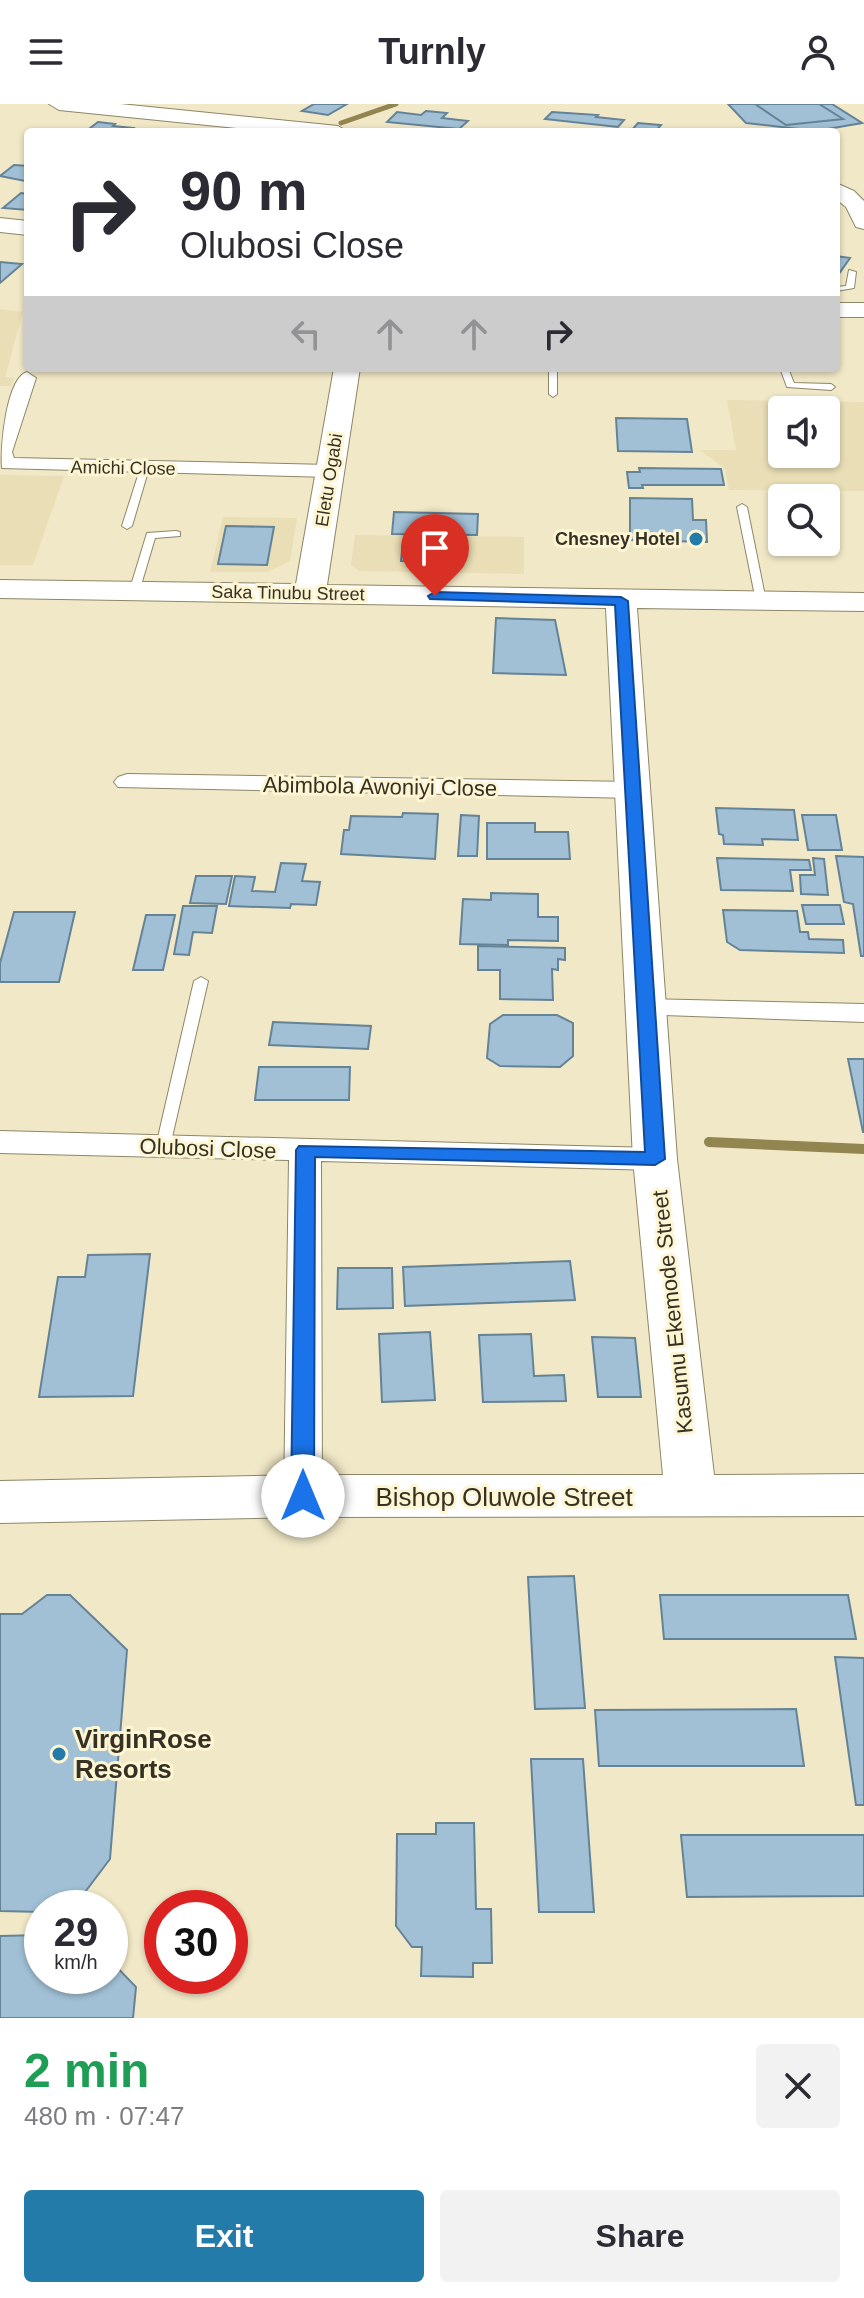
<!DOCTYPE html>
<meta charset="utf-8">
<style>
:root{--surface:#fff;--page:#f2f2f3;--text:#2b2b33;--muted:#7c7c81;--accent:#237baa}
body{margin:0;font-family:Helvetica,sans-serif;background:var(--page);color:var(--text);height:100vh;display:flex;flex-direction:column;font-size:30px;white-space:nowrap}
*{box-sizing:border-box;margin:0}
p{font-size:26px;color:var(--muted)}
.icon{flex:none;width:44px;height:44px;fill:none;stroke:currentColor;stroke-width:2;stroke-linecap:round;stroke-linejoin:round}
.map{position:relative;height:1914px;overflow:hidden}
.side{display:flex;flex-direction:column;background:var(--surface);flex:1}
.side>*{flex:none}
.banner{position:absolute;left:24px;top:24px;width:816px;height:244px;border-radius:8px;box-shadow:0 2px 6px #0004;background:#fff;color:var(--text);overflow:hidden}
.tools{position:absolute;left:768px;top:292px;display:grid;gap:16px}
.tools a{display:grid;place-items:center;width:72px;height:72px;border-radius:8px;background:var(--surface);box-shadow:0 2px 6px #0004;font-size:40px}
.speed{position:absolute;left:24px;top:1786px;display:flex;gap:16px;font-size:40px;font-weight:700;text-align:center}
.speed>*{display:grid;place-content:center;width:104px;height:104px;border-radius:50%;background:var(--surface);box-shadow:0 2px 6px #0004;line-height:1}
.speed small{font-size:20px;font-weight:400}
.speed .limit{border:12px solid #d22;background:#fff;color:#111}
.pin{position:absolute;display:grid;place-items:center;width:68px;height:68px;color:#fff;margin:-82px -34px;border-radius:50% 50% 50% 0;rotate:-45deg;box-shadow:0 0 8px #0007}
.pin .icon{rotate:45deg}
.me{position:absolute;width:88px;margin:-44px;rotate:0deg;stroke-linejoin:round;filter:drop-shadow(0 0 6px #0008)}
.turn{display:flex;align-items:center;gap:28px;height:168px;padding:0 24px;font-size:36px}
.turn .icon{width:104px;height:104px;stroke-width:2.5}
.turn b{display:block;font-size:56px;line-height:68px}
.lanes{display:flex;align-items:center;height:76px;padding:0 24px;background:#0003;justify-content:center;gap:40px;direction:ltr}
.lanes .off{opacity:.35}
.round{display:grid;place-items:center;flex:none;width:84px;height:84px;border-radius:8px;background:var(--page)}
.overview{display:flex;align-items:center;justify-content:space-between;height:136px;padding:0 24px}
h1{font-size:48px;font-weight:700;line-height:60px;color:#1e9e55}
.action{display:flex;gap:16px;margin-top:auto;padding:16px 24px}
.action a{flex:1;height:92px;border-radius:8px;background:var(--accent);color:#fff;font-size:32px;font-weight:700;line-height:92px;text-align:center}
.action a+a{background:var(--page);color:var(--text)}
header{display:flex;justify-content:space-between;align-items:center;height:104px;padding:0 24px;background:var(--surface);font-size:36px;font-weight:700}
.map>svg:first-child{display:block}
.built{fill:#e9deb5;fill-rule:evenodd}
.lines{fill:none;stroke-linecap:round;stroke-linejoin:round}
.stream-far1{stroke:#92854f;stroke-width:5}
.stream{stroke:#92854f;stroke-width:10}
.building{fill:#a1c0d5;stroke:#658396;stroke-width:2}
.lane-casing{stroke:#8d8667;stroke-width:2}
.street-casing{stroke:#8d8667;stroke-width:2}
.secondary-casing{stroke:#8d8667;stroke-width:2}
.lane{fill:#fff;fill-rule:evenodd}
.street{fill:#fff;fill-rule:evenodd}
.secondary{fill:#fff;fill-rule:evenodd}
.route{fill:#1a73e8;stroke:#114b97;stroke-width:2}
.poi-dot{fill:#237baa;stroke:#fef5d3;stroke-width:3}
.labels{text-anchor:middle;stroke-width:6;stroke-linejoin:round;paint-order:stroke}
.far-street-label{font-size:18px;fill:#353225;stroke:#fef5d3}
.far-poi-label{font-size:18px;font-weight:bold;fill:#353225;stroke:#fef5d3;text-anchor:end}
.street-label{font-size:22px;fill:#353225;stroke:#fef5d3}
.near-street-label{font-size:26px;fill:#353225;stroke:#fef5d3}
.near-poi-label{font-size:26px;font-weight:bold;fill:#353225;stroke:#fef5d3;text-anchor:start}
</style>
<header><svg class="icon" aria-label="menu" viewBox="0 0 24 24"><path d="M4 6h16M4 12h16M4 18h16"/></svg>Turnly<svg class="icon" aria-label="person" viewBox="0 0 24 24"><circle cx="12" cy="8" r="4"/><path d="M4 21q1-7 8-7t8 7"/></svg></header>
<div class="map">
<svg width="864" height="1914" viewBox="0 0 864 1914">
<rect width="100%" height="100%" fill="#f1e8c7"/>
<g class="built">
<path d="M0,205l23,3 -18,65 9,1 -3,8h-11z"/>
<path d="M727,296l137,2v89l-135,-1 -4,-21 -25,-19h36zM826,306v44h-44v-44z"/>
<path d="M0,371l64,1 -31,89h-33z"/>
<path d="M223,413l74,1 -7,43 -23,11h-57z"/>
<path d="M355,431l169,2v37l-165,-3 -8,-6z"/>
</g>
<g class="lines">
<path class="stream-far1" d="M341,19l55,-19"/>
<path class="stream" d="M709,1038l155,7"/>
</g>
<g class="building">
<path d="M314,0h33l-19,11 -26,-4z"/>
<path d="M728,0h104l30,19 -46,8 -70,-8z"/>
<path d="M755,0h64l24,15 -57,6z"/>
<path d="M426,7l21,2 -5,5 26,3 -9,8 -72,-7 10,-10 24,3z"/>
<path d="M552,8l46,3 -2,2 28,3 -6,7 -73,-8z"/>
<path d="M98,18l17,2 -2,2 20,2 -6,4h-42z"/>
<path d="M638,19l23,2 -6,7h-25z"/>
<path d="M14,61l14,1v12l-3,3 -25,-5z"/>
<path d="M21,89l7,1v16l-25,-2z"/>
<path d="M836,152l14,2 -14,20z"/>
<path d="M0,158l22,2 -22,19z"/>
<path d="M616,314l71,1 5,33 -74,-1z"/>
<path d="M639,364l82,1 3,16h-82l1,3h-14l-2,-16h13z"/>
<path d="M630,394l62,1 1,21h13l1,22 -77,-2z"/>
<path d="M394,408l84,2 -1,21 -85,-1z"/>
<path d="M226,422l48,1 -7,38 -49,-1z"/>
<path d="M403,438l53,1 -1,19 -54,-1z"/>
<path d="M496,514l59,2 11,55 -73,-2z"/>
<path d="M716,704l78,2 4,30 -36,-1 1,6 -39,-1 -1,-9 -4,-1z"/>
<path d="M403,709l35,1 -3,45 -94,-5 3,-24h5l2,-14 51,1z"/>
<path d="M461,711l18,1 -2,40h-19z"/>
<path d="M802,711h34l6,35h-34z"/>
<path d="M487,719h48v9h33l2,27h-83z"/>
<path d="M836,752l28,1v99h-3l-8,-52 -9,-2z"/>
<path d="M717,754l92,2 2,10h-21l3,21 -72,-1z"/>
<path d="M813,754l11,1 4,36 -27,-1 -1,-19h15z"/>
<path d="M281,759l25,1 -4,17 18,1 -4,23 -25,-1 -1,4 -61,-2 6,-30 20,1 -3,14 23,1z"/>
<path d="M196,772h36l-6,28 -36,-1z"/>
<path d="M491,789l47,1v23h20v24l-50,-1v5l-48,-1 3,-45 28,1z"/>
<path d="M802,801h38l4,19h-38z"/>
<path d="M183,802h34l-5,27 -19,-1 -4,23 -15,-1z"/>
<path d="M723,806l74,1 3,21h8l1,7 34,1 1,13 -104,-3 -13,-8z"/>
<path d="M14,808h61l-16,70h-59v-19z"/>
<path d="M146,811h29l-12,55h-30z"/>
<path d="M478,842l87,2v12l-7,-1v11l-6,-1 1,31 -53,-1v-29h-22z"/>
<path d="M503,911h54l16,8v33l-13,11 -60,-1 -13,-8 3,-34z"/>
<path d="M273,918l98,4 -3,23 -99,-4z"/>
<path d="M848,955h16v73h-1z"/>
<path d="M259,963h91l-1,33h-94z"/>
<path d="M150,1150l-17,142 -94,1 19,-120h27l3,-22z"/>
<path d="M570,1157l5,39 -170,6 -2,-39z"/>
<path d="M338,1164h54l1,40 -56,1z"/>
<path d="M430,1228l5,68 -53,2 -3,-68z"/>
<path d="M531,1230l3,42 30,-1 2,26 -83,1 -4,-67z"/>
<path d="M592,1233l43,1 6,59h-43z"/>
<path d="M574,1472l11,132 -50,1 -7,-132z"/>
<path d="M47,1491h23l57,55 -17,209 -37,49h-31v4l-42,-1v-297h22z"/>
<path d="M660,1491h188l8,44h-192z"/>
<path d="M835,1553l29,1v147h-8z"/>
<path d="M796,1605l8,57h-205l-4,-56z"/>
<path d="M531,1655h52l11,153h-55z"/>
<path d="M436,1719h38l2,86h15l1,54h-19v14l-52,-1 1,-29h-10l-16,-21 1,-92h39z"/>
<path d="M681,1731h183v61l-177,1z"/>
<path d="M42,1831v41h68v-16l26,27 -3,31h-133v-82z"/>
</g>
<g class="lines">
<defs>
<g id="lane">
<path d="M849,166l7,2 -2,16 -18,3v-4l10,-1z"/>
<path d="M549,264h8v26l-4,3 -4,-3z"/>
<path d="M780,264h8l6,15 37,1 4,3 -4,3 -44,-3z"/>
<path d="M141,362l8,2 -17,58 -5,3 -5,-3z"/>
<path d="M742,400l5,3 19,94 -5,3 -5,-3 -19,-94z"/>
<path d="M176,427l4,1v4l-25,2 -16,54 -1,2h-8l-1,-2 18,-59z"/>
<path d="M201,873l7,4 -38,165 -7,5 -7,-5 38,-165z"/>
</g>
<g id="street">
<path d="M27,268l9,6 -24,74 2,6 316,7 10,6 -10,6 -328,-9c-2,-18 4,-90 25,-96z"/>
<path d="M127,670l506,8 9,3 4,5 -4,5 -9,3 -515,-11 -4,-5 4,-5z"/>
<path d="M645,895l219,5v18l-229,-8 -5,-6 5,-6z"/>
<path d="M0,1027l655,17 11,3 5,8 -5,8 -11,3 -334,-9 1,335 -6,10 -13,5 -13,-5 -6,-10 5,-336 -289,-7z"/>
</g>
<g id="secondary">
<path d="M49,0h71l218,22 10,6h-72l-217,-22z"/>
<path d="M836,79l18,8 10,10v28l-8,-2 -10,-20 -10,-8z"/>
<path d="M0,114l28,3v14l-28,-3z"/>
<rect x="836" y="199" width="28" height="14"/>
<path d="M334,264h26l-33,217 537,8v18l-227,-3 40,551 37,316 150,-1v42l-561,1 -303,6v-42l303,-6h360l-30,-316 -27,-551 -606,-10v-18l296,4z"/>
</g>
</defs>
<use href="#lane" class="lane-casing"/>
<use href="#street" class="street-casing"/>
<use href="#secondary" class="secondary-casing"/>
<use href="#lane" class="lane"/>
<use href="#street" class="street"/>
<use href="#secondary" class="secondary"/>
</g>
<path class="route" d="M435,488l186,5 7,4 37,558 -10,6 -340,-8 -1,339 -3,7 -8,2 -8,-2 -4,-7 5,-346 3,-4 346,6 -30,-547 -185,-6 -2,-3z"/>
<g class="poi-dot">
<circle cx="696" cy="435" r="8"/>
<circle cx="59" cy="1650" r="8"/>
</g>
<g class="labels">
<g class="far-street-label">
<text transform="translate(123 364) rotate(1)" y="6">Amichi Close</text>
<text transform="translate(329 376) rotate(-81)" y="6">Eletu Ogabi</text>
<text transform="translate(288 489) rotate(1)" y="6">Saka Tinubu Street</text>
</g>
<g class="far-poi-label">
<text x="680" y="441">Chesney Hotel</text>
</g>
<g class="street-label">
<text transform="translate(380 682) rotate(1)" y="8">Abimbola Awoniyi Close</text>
<text transform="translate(208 1044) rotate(2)" y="8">Olubosi Close</text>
<text transform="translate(672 1208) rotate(-96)" y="8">Kasumu Ekemode Street</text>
</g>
<g class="near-street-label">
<text x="504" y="1402">Bishop Oluwole Street</text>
</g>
<g class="near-poi-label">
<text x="75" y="1644">VirginRose<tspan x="75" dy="30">Resorts</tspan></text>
</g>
</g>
</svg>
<div class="tools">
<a><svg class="icon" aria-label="sound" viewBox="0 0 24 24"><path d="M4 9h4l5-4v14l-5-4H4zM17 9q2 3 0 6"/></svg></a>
<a><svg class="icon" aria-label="search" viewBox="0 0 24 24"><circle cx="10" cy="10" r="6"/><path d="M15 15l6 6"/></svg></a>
</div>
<div class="speed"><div>29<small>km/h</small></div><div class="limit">30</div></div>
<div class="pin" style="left:435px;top:492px;background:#d93025"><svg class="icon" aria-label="arrive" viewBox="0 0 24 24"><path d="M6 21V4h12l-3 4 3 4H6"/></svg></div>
<svg class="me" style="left:303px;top:1392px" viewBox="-20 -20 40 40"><circle r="19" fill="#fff"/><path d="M0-13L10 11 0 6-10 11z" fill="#1a73e8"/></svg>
<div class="banner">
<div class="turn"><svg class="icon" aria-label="right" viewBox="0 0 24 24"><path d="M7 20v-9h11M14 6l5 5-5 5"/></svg><div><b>90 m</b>Olubosi Close</div></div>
<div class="lanes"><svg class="icon off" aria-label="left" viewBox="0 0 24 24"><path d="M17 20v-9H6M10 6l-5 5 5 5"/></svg><svg class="icon off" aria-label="ahead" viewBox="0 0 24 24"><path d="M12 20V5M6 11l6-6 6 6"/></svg><svg class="icon off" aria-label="ahead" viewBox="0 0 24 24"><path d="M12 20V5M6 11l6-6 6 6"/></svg><svg class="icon" aria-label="right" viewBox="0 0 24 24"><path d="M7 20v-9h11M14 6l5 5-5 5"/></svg></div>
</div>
</div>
<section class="side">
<div class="overview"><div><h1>2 min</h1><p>480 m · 07:47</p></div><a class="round"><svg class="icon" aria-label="close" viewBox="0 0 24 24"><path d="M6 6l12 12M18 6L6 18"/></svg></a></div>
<div class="action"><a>Exit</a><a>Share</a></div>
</section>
